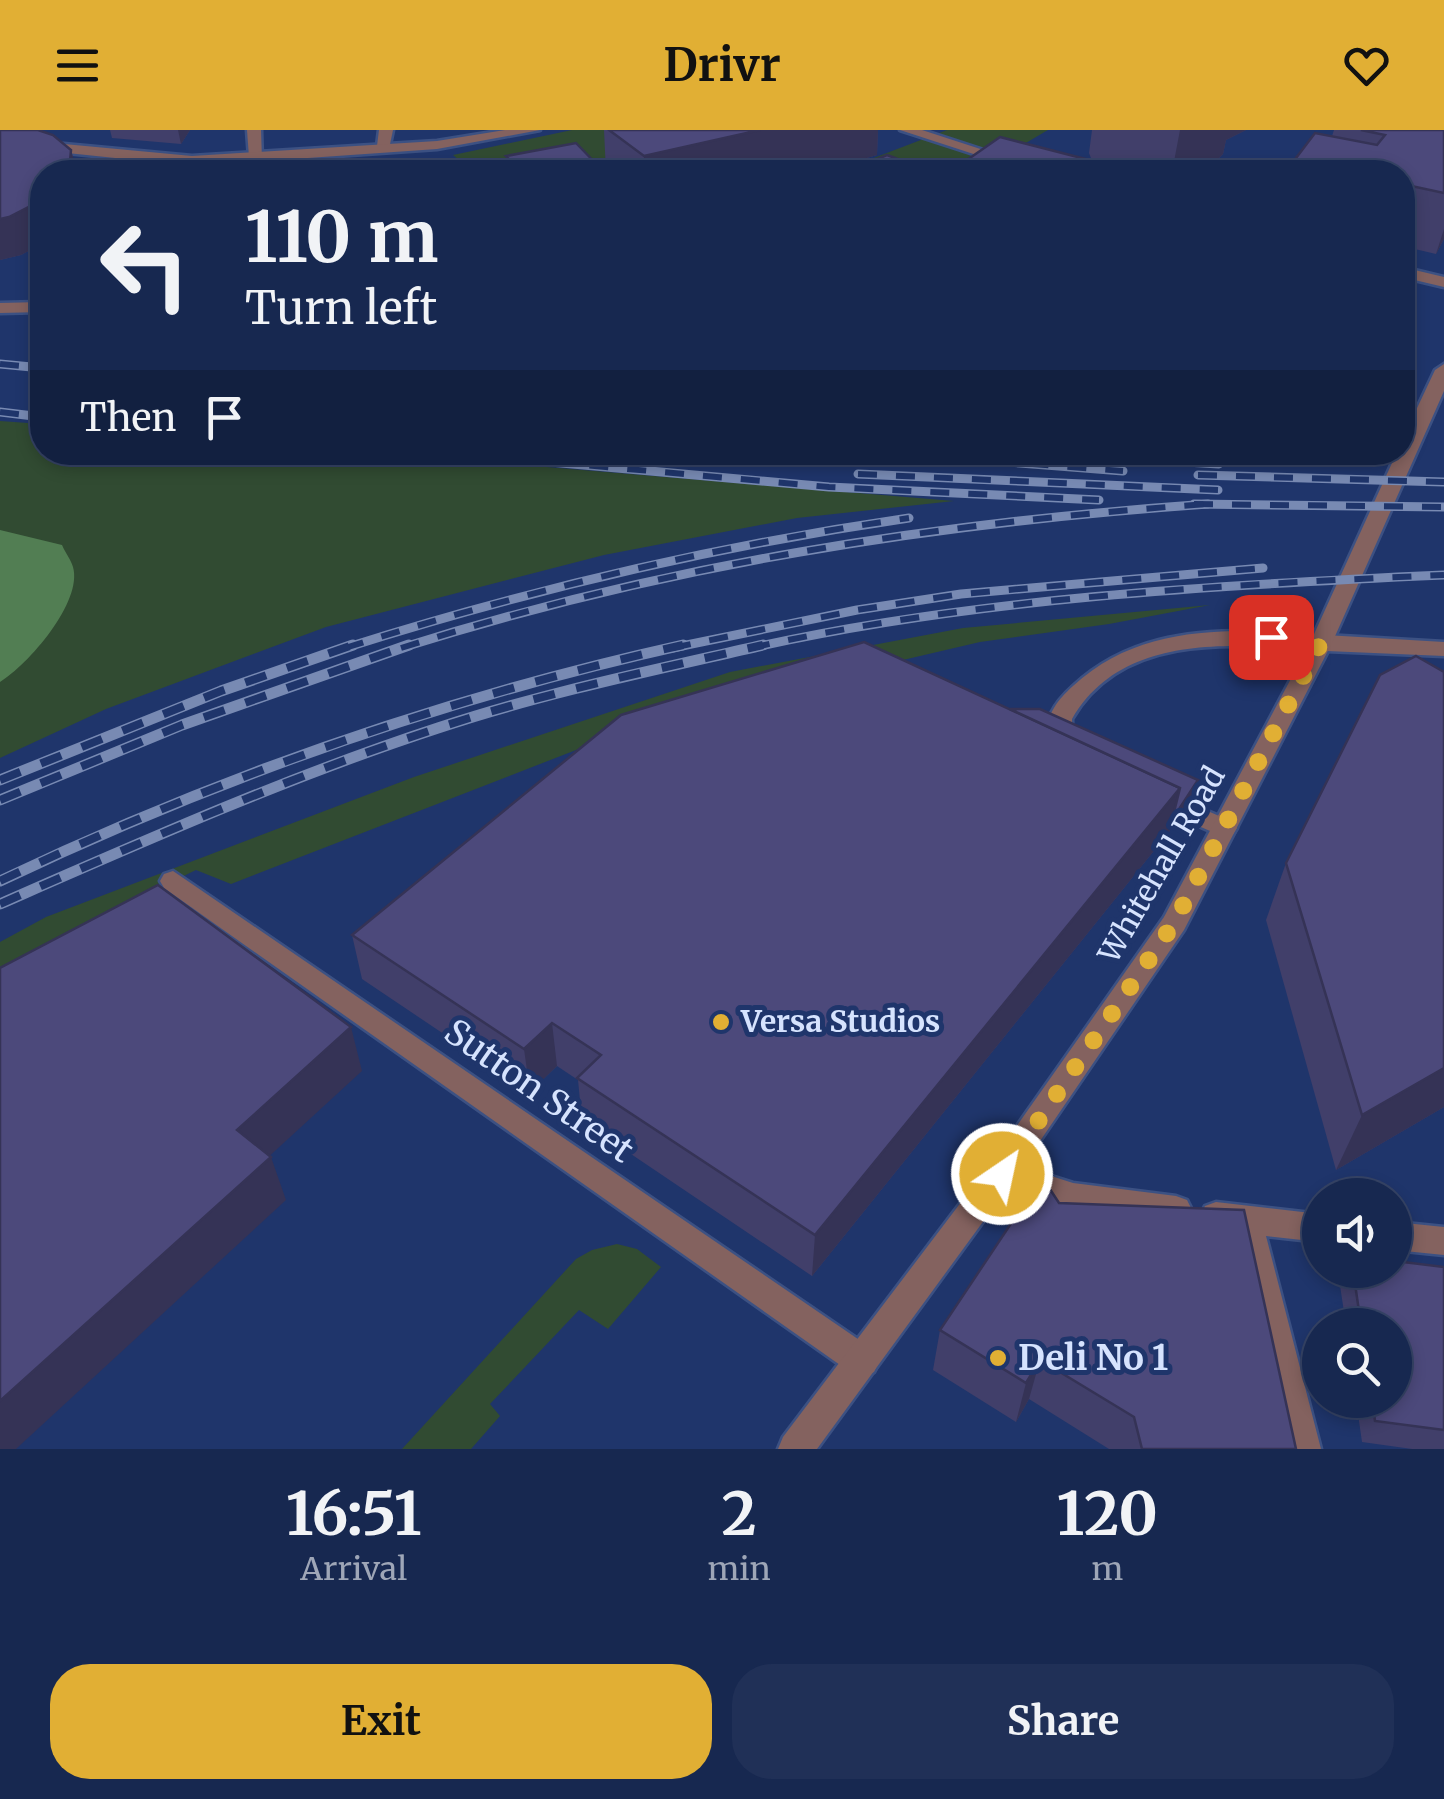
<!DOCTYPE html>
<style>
:root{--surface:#172850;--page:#203057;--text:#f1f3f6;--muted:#9ea6b7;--line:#364467;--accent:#e1af34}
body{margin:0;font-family:Merriweather,serif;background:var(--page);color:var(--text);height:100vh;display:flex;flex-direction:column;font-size:38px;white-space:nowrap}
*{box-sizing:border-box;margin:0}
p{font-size:32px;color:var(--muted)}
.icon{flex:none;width:55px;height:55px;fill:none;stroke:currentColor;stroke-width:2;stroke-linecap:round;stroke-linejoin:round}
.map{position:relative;height:1319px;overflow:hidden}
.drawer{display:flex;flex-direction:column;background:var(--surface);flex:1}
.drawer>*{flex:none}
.guide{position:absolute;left:30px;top:30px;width:1385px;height:305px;border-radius:40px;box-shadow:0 5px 15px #0003,0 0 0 2px var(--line);background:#172850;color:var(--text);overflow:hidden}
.controls{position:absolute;left:1302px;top:1048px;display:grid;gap:20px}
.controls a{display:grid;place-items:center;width:110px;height:110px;border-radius:50%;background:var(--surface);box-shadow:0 5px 15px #0003,0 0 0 2px var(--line);font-size:50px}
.pin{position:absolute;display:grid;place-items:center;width:85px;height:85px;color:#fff;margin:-42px;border-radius:20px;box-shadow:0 5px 15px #0006}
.me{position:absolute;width:110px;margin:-55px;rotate:34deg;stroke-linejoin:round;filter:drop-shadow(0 0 8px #0008)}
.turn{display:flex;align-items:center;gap:35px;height:210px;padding:0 50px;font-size:45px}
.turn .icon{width:130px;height:130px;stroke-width:2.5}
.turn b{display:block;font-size:70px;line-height:85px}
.then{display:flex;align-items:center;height:95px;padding:0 50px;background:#0003;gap:20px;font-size:38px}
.eta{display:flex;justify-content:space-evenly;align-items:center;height:170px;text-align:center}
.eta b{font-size:60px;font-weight:700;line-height:70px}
.cta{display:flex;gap:20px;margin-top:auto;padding:20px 50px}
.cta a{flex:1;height:115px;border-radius:40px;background:var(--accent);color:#111;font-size:40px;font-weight:700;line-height:115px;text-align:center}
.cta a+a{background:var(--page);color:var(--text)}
header{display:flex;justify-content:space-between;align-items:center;height:130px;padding:0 50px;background:var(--accent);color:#111;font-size:45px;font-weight:700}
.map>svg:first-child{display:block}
.green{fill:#314b32}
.forest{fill:#527e53}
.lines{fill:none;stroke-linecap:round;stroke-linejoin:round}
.service-casing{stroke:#3c5183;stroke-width:5}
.minor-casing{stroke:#3c5183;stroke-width:5}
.tertiary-casing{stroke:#3c5183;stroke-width:5}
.service{fill:#84625f;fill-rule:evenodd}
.minor{fill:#84625f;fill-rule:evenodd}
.tertiary{fill:#84625f;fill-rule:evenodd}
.rail-far1-casing{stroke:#788ab3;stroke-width:9}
.rail-casing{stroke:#788ab3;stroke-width:11}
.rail-far1{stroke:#1f356b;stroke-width:6;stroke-dasharray:19;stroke-linecap:butt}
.rail{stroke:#1f356b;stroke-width:8;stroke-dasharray:22;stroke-linecap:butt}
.wall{fill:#413f6a}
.shaded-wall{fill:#353356}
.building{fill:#4c497b;stroke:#353356;stroke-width:2.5}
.route{stroke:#e1af34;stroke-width:18;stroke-dasharray:0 32.4}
.poi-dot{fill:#e1af34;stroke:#1f356b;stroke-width:4}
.labels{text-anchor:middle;stroke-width:10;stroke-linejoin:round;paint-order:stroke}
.street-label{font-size:30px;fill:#d6e3fe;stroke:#1f356b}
.poi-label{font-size:30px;font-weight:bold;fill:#d6e3fe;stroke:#1f356b;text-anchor:start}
.near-street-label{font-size:35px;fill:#d6e3fe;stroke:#1f356b}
.near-poi-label{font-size:35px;font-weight:bold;fill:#d6e3fe;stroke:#1f356b;text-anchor:start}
</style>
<header><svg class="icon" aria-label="menu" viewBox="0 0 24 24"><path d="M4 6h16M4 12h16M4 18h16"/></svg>Drivr<svg class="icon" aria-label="heart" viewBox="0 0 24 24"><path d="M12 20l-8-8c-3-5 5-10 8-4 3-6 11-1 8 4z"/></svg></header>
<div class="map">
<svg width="1444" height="1319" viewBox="0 0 1444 1319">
<rect width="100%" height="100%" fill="#1f356b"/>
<g class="green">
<path d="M572,0h218l-140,42h-177l-20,-17z"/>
<path d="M947,0h101l-72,42h-139z"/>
<path d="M0,291l42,3v28l336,1 576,48 -157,17 -193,37 -278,72 -220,82 -106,49z"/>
<path d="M1210,475l-101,19 -129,18 -167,39 -206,57 -376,146 -35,-14 -35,17 -161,114v-59l46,-25 368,-140 316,-105 233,-44z"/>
<path d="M617,1114l20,5 24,18 -53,62 -29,-19 -89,94 10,12 -29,33h-69l174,-190 16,-9z"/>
</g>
<path class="forest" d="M0,400l62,15c3,7 9,15 11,22 10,35 -45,98 -73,115z"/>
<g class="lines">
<defs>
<g id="service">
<path d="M247,0h14l1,30 -13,-3z"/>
<path d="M379,0h14l-4,19 -12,-3z"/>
<path d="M467,32l8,5 -3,3 -42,2z"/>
<path d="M42,172v10l-42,1v-10z"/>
<path d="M1256,501l188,11v14c-39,-2 -78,-3 -117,-5 -86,-6 -203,-22 -255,68l1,28 -3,6 -9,2 -12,-8c-7,-26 5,-44 24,-61 52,-48 115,-56 183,-55z"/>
<path d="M1152,657l81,35 4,6 -4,6 -9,3 -81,-35 -4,-6z"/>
</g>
<g id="minor">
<path d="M505,0h35l-103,19 -245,17 -192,-20v-8l192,18 245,-15z"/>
<path d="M900,0h22l129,42h-22z"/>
<path d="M1402,137l42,10v10l-42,-10z"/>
<path d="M173,741l701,479 5,11 -5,11 -12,5 -12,-5 -686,-484 -4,-7 4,-7z"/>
<path d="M1001,1030l72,23 103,13 11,4 5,10 -5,10 -11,4 -103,-13 -83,-29 -5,-9 5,-9z"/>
<path d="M1216,1072l104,12v28l-54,-6 55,213h-36l-52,-217 -28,-6 -5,-10 5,-10z"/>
<path d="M1395,1092l49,5v28l-49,-5z"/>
</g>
<path id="tertiary" d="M1444,234v27l-112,252 -148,287 -172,252 -195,267h-39l5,-12 207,-273 174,-247 146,-274 87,-191h5v-12l33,-70z"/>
</defs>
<use href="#service" class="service-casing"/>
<use href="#minor" class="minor-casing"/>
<use href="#tertiary" class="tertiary-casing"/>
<use href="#service" class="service"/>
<use href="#minor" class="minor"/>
<use href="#tertiary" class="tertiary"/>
<defs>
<g id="rail-far1">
<path d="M0,234l42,4"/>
<path d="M0,282l42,5"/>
<path d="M438,322l391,35 270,13"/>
<path d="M878,322l245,19"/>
<path d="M1104,327l115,7"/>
<path d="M858,344l360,16"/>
<path d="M1198,345l246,7"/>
<path d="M1194,374l250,3"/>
<path d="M345,518c186,-59 371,-102 564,-130"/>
<path d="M401,518c263,-83 532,-125 807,-144"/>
<path d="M672,518l185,-38 104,-16 302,-26"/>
<path d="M751,518c223,-50 465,-63 693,-73"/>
</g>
<g id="rail">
<path d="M0,650l221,-89 132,-46"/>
<path d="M0,670l182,-75 227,-80"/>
<path d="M0,751c216,-103 449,-184 683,-236"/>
<path d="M0,774c144,-63 288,-127 438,-176 105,-35 216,-58 325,-83"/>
</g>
</defs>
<use href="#rail-far1" class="rail-far1-casing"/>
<use href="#rail" class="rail-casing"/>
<use href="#rail-far1" class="rail-far1"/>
<use href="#rail" class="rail"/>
</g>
<g class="wall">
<path d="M0,0l71,20 6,22h-35v94l-6,-19 -15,8 -21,5z"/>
<path d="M110,0h80l-9,14 -69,-6z"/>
<path d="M604,0h274l-1,25 -58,17h-213z"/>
<path d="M1092,0h154l-20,10 -3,14 -18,18h-248v-5l135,-6 -3,-8z"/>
<path d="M1334,0h110v109l-8,15 -34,-8v-74h-111l2,-10 39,-26z"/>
<path d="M506,26l98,16h-96z"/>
<path d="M1194,663l-25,39 -357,444 -230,-155 -4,-41 -21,-14 -27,26 -168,-113 -10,-44z"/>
<path d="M1286,733l158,244 -108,63 -70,-250z"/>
<path d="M1059,1073l237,246h-187l-80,-50 -13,23 -83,-52 7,-40z"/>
<path d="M1444,1137v182h-32l-50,-7 -6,-42h39v-75h-49l-7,-46 5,-9h51z"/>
</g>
<g class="shaded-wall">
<path d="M178,0h12l-9,14z"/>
<path d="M760,0h118l-1,25 -58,17h-175v-16z"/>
<path d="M1180,0h66l-20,10 -3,14 -18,18h-33z"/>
<path d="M71,20l6,22h-8z"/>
<path d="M42,70v43l-9,-7 3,11 -15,8 -21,5v-41z"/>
<path d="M1444,99v10l-8,15z"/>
<path d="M1198,650l-4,13 -25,39 3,-12z"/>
<path d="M1180,658l-11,44 -357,444 3,-41z"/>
<path d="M552,893l5,43 -27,26 -6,-43z"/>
<path d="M351,897l11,44 -110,101 -15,-42z"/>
<path d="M1444,938v39l-108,63 26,-55z"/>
<path d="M271,1027l15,43 -270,249h-16v-48z"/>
<path d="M1040,1230l-11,39 -13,23 10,-39z"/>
</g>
<g class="building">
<path d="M0,0h38l15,5 18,15 -2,22h-27v28l-33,17 -9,2z"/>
<path d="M609,0h151l-116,26z"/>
<path d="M1361,0h83v63l-42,-9v-12h-55l-54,-10 22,-29 62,12 8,-10z"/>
<path d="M1000,7l136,35h-159l-20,-5z"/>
<path d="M576,13l28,29h-83l-15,-16z"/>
<path d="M887,25l45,17h-86z"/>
<path d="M42,105v13l-9,-12z"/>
<path d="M864,512l316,146 -365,447 -238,-157 24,-23 -49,-32 -28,26 -172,-114 269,-220z"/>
<path d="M1416,526l28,16v396l-82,47 -76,-252 94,-188z"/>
<path d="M1010,579h30l158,71 -26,40 8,-32z"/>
<path d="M158,755l193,142 -114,103 34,27 -271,244v-433z"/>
<path d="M1042,1047l17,26 185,7 52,239h-154l-8,-32 -94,-57 -14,23 -86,-53z"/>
<path d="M1395,1131l49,6v163l-69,-9 -3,-21h23v-75h-34l-8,-55h42z"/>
</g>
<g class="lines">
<path class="route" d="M1002,1044l172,-251 147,-281 -50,-5"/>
</g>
<g class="poi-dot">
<circle cx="721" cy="892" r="10"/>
<circle cx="998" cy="1228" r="10"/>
</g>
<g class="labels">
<g class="street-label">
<text transform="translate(1162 735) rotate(-60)" y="10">Whitehall Road</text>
</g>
<g class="poi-label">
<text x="741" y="902">Versa Studios</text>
</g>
<g class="near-street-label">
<text transform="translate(539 961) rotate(35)" y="12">Sutton Street</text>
</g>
<g class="near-poi-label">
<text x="1018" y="1240">Deli No 1</text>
</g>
</g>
</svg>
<div class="controls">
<a><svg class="icon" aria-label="sound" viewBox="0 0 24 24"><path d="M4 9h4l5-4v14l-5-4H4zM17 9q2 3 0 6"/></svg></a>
<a><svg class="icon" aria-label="search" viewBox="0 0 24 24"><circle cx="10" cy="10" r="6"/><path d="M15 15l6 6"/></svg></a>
</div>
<div class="pin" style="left:1271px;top:507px;background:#d93025"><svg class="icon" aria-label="arrive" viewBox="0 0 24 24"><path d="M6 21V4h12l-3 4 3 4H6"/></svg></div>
<svg class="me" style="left:1002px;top:1044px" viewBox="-20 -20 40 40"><circle r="17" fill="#e1af34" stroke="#fff" stroke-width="3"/><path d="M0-11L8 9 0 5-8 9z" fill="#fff"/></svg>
<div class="guide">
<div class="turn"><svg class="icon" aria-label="left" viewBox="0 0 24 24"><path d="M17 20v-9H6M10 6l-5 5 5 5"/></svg><div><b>110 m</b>Turn left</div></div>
<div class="then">Then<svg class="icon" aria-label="arrive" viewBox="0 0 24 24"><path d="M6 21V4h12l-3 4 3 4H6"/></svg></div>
</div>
</div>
<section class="drawer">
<div class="eta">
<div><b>16:51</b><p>Arrival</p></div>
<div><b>2</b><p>min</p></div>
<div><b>120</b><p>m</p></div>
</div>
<div class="cta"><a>Exit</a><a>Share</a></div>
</section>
